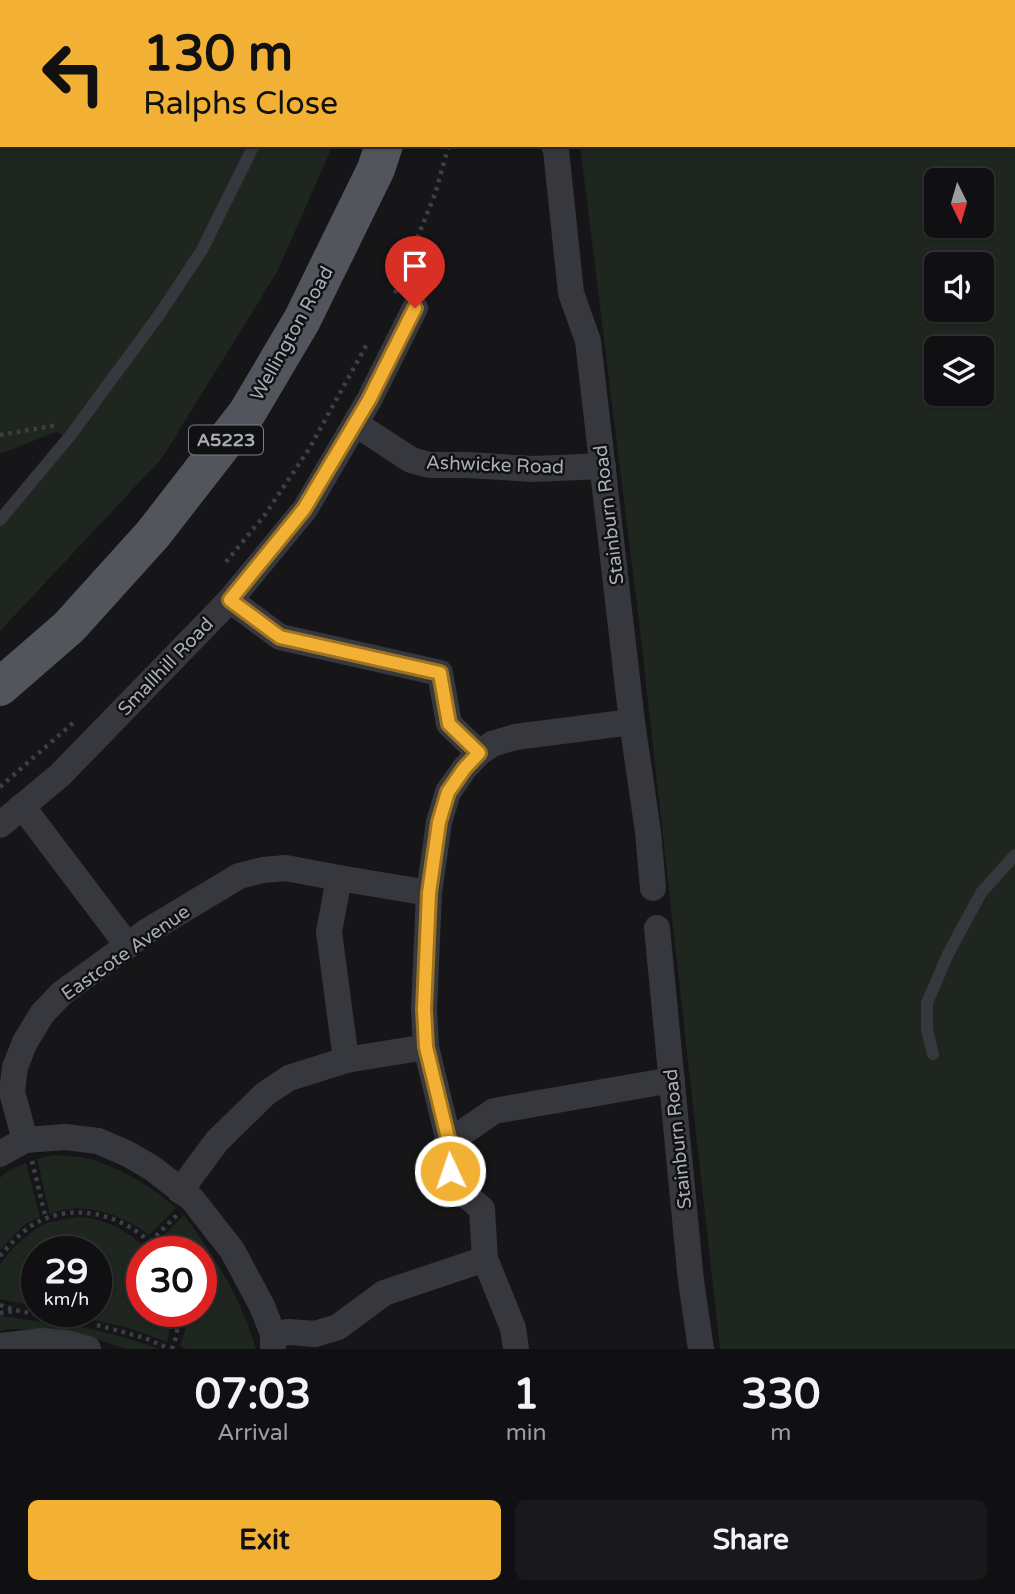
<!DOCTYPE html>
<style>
:root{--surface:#101012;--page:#19191b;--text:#f1f3f6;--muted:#9c9d9f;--line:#303032;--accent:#f2b134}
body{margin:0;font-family:"Varela Round",sans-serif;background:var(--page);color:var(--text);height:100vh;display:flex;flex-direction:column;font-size:26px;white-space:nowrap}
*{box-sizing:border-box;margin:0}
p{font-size:23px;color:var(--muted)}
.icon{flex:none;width:38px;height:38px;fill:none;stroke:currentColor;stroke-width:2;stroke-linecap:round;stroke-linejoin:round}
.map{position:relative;height:1349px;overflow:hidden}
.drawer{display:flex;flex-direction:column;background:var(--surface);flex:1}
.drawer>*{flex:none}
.banner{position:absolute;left:0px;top:0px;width:1015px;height:147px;box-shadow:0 2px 5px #0004,0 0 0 2px var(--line);background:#f2b134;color:#111;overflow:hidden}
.needle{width:46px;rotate:175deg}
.controls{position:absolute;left:924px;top:168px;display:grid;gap:14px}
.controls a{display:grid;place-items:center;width:70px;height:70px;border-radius:10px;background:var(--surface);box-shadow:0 2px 5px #0004,0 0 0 2px var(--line);font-size:35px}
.speed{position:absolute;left:21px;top:1236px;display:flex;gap:14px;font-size:35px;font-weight:700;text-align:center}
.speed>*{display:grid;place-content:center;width:91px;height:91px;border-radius:50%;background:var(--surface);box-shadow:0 2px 5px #0004,0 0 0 2px var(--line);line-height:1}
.speed small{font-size:18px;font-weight:400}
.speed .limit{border:10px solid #d22;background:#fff;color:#111}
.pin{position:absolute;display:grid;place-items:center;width:60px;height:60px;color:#fff;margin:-72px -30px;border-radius:50% 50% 50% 0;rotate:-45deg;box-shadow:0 0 7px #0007}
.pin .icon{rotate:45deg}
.me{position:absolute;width:77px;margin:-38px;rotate:357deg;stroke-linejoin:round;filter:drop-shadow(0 0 5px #0008)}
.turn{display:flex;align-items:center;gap:24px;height:147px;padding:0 28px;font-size:32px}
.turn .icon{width:91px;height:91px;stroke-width:2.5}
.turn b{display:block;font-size:49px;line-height:60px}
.eta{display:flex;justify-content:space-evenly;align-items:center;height:119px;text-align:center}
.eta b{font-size:42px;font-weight:700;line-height:49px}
.primary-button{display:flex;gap:14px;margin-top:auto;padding:14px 28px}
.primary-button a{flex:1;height:80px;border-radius:10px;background:var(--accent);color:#111;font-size:28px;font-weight:700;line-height:80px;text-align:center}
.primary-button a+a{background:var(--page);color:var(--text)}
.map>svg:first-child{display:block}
.green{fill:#1e261f;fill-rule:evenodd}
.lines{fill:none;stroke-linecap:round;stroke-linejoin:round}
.path{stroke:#3d3f44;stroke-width:4.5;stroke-dasharray:3.5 5;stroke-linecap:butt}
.lane{stroke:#37383d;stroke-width:12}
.street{stroke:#37383d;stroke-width:26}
.primary{stroke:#53555c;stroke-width:38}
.route-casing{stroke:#9d7322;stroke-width:18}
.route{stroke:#f2b134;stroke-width:12}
.labels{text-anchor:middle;stroke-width:5;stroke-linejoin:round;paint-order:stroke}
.shield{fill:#111113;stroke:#7b7e86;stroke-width:2}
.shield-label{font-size:18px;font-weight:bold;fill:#a8adb8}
.street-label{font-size:19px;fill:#a8adb8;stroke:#111113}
</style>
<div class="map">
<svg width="1015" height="1349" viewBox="0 0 1015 1349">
<rect width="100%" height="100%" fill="#161618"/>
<g class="green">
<path d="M0,0h388v2h-386v143h331l-56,127 -115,186 -162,173v-121l63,-75 -7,-3 -56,22z"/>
<path d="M664,0h351v1349h-295l-80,-719 -60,-485h433v-143h-348zM936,180h46v46h-46zM936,264h46v46h-46zM936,348h46v46h-46z"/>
<path d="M53,1155c11,1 23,1 33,3 33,9 65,28 90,50l-27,27c-26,-20 -66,-35 -99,-21l-13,-55z"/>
<path d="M26,1163l14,54 -15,7 -25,26v-72l5,-5z"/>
<path d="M184,1215c32,44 56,81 72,134h-70l-6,-3 5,-15 2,-20h14v-60h-37l-8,-8z"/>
<path d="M78,1217c27,1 52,15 71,34h-7v60h32l-7,31 -38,-14 -51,-12 -4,-4 -8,-1h30v-60h-59v56l-37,-8v-35l13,-16 20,-17 13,-8z"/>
<path d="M0,1315c23,6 47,6 70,10 30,5 60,13 89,24h-33l-50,-17 -24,-3h-42l-10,2z"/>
</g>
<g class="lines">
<g class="path">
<path d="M395,293l40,-99 14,-49"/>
<path d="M0,435l58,-10"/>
<path d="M226,562l38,-46 45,-67 58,-105"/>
<path d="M0,787l73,-64"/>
<path d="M32,1161l14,58"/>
<path d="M150,1242l27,-27"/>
<path d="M0,1256c9,-10 19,-22 31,-30 42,-27 97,-11 127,25"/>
<path d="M0,1305l15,5 25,5"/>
<path d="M0,1313l13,-2"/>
<path d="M97,1325l48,13 25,11"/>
<path d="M172,1349l4,-12 4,-26"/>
</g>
<g class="lane">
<path d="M254,2l1,-2"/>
<path d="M310,2l1,-2"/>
<path d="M599,2l2,-2"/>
<path d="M0,520l70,-84 89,-121 43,-65 52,-105"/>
<path d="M933,1054l-6,-24v-27l21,-49 33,-61 34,-38"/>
</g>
<g class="street">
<path d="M554,145l2,5 15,143 17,48 44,381 16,110 5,56"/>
<path d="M356,424l55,36 18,5h39l66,4 69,-3"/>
<path d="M230,600l50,37 160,36 9,51 30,29"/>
<path d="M22,806l106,140"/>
<path d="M0,825l60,-50 170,-175 75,-91 64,-109 46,-92"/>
<path d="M657,928l34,353 10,68"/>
<path d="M346,1060l-17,-128 10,-54 90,15"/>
<path d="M25,1140l-13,-48 3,-25 10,-25 17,-28 20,-21 84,-61 93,-56 24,-6 23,-2 53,10"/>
<path d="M449,1142l45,-31 178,-31"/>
<path d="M0,1154l25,-14 40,-3 33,4 30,13 24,14 40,31 40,51 30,56 11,28v15"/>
<path d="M180,1191l37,-50 48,-47 24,-16 57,-18 80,-13"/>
<path d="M273,1334l16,-2 26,2 23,-7 46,-34 101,-34"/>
<path d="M0,1346l42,-5 25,2 21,6"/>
<path d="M516,1349l-3,-21 -28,-69 -3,-50 -24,-21 -8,-17 -1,-29 -23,-95 -2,-38 5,-116 10,-71 9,-30 16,-23 15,-16 13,-9 23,-7 117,-15"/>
</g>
<g class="primary">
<path d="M426,2v-2"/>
<path d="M0,687l69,-60 84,-93 94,-121 55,-93 74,-151 8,-24"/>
</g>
</g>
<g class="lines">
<defs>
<path id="route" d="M415,308l-46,92 -65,109 -74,91 50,37 160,36 9,51 30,29 -15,16 -16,23 -9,30 -10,71 -5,116 2,38 23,95 1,29"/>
</defs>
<use href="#route" class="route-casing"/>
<use href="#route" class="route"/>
</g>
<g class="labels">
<rect class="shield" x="189" y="425.5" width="74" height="29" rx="5"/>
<g class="shield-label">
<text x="226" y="446">A5223</text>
</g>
<g class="street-label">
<text transform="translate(291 333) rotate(-61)" y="7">Wellington Road</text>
<text transform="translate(495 464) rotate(2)" y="7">Ashwicke Road</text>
<text transform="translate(608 515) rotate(-97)" y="7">Stainburn Road</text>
<text transform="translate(165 666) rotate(-46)" y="7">Smallhill Road</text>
<text transform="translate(125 952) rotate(-35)" y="7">Eastcote Avenue</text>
<text transform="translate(677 1139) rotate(-96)" y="7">Stainburn Road</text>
</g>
</g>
</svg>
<div class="controls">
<a><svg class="needle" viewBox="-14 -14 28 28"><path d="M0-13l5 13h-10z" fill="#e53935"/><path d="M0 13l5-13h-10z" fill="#9c9d9f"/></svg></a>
<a><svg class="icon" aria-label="sound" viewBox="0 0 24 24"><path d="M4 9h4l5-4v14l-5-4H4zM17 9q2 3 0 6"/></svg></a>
<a><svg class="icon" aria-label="layers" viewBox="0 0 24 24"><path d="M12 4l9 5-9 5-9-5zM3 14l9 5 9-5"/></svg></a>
</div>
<div class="speed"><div>29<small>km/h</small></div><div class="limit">30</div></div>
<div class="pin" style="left:415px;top:308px;background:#d93025"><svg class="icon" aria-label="arrive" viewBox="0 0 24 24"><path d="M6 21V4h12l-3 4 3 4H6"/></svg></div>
<svg class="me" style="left:450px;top:1171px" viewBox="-20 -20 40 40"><circle r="17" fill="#f2b134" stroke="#fff" stroke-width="3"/><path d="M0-11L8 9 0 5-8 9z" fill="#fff"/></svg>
<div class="banner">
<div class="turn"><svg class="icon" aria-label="left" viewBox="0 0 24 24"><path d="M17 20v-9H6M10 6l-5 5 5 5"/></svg><div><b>130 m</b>Ralphs Close</div></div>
</div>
</div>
<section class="drawer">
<div class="eta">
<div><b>07:03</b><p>Arrival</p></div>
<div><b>1</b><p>min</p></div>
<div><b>330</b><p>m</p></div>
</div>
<div class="primary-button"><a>Exit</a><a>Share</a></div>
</section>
